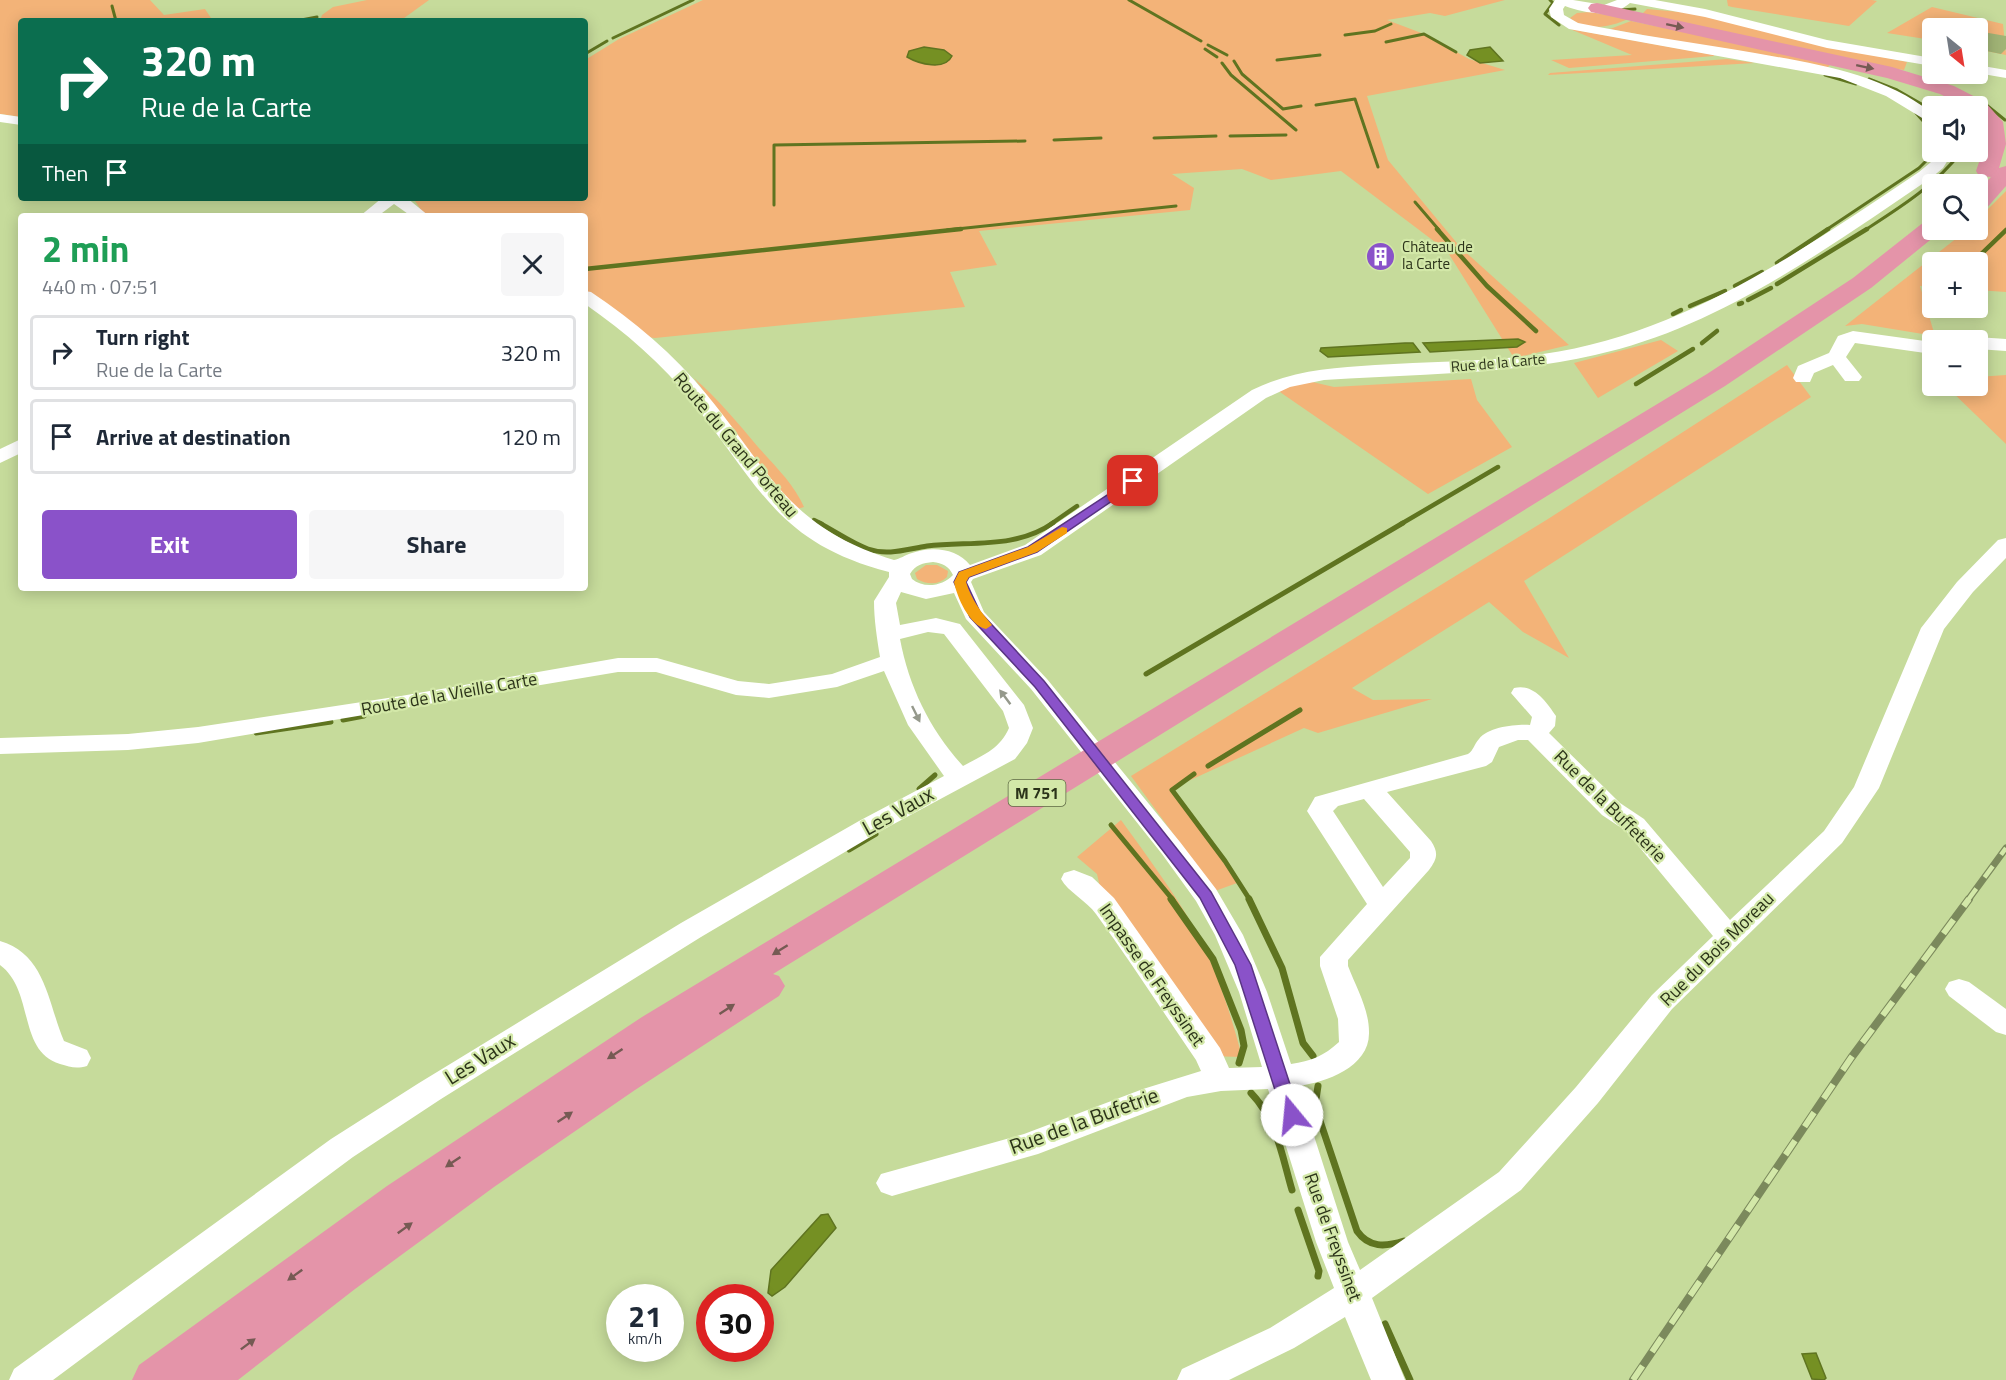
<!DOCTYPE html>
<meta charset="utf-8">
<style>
:root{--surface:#fff;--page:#f6f6f7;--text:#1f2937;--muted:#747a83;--line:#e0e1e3;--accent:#8a52c9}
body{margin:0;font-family:"Titillium Web",sans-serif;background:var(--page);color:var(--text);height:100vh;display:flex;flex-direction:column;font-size:22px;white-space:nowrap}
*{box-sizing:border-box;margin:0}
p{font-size:20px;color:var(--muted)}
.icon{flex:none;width:33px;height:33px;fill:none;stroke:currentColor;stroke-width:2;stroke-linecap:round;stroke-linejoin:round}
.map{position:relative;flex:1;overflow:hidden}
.panel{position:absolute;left:18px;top:213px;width:570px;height:378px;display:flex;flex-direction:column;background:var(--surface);border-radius:6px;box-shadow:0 3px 15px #0003}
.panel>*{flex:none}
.banner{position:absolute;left:18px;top:18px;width:570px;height:183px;border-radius:6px;box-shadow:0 3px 15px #0003;background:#0b6e4f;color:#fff;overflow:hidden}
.needle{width:39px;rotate:150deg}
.tools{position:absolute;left:1922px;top:18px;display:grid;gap:12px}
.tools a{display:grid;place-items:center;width:66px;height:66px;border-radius:6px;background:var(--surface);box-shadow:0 3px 15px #0003;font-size:30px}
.speed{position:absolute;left:606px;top:1284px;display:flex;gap:12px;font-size:30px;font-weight:700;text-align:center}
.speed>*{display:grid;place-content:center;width:78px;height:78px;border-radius:50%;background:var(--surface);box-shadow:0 3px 15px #0003;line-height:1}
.speed small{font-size:15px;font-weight:400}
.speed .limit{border:9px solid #d22;background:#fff;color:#111}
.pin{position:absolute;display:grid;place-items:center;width:51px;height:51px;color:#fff;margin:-26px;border-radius:12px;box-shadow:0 3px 9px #0006}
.me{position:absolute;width:66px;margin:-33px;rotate:343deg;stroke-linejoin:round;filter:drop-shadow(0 0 4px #0008)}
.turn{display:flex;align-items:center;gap:21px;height:126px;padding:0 24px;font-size:27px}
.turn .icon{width:78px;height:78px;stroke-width:2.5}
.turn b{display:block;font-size:42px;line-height:51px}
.then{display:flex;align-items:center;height:57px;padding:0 24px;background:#0003;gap:12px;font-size:22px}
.round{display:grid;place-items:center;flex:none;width:63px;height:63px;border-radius:6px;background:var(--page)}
.summary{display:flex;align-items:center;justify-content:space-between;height:102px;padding:0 24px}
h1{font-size:36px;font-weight:700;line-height:45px;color:#1e9e55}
.primary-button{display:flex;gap:12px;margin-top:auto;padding:12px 24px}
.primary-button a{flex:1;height:69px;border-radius:6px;background:var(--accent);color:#fff;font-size:24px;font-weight:700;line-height:69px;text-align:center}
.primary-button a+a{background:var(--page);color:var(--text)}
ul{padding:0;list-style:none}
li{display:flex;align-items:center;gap:18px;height:75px;margin:0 12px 9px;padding:0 12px;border:3px solid var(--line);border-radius:6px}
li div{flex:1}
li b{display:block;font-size:22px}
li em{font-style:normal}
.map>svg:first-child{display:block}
.green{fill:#f3b378}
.water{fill:#759023;stroke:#5f7420;stroke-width:1.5}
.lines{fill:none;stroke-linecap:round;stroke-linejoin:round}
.stream-far3{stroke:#5f7420;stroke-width:3}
.stream-far2{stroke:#5f7420;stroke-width:4.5}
.stream-far1{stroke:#5f7420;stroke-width:5}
.stream{stroke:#5f7420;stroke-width:7}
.building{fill:#a1b476}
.minor{fill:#fff;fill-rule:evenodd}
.highway{fill:#e494a9;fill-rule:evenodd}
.rail-far1-casing{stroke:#7b895c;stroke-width:7}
.rail-casing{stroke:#7b895c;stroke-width:8}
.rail-far1{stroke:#d3e8a8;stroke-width:4.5;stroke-dasharray:14;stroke-linecap:butt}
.rail{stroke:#d3e8a8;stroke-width:6;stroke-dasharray:17;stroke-linecap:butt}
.oneway{fill:#755a53}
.oneway2{fill:#95998c}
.route{fill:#8a52c9;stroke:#5a3583;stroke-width:1.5}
.slow{fill:#f59e0b}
.labels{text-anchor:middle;stroke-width:4.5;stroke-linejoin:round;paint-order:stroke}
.far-poi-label{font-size:15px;fill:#2b3319;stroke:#d3e8a8;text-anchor:start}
.far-street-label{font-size:15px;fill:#2b3319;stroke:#d3e8a8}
.shield{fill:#d3e8a8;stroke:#5d6944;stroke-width:1.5}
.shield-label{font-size:16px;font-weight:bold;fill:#2b3319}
.street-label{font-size:18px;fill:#2b3319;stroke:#d3e8a8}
.near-street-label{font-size:21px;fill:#2b3319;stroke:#d3e8a8}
</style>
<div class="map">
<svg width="2006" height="1380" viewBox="0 0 2006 1380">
<rect width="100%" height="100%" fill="#c6db9b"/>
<g class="green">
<path d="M0,0h150l14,15 41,-6 8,12h-192v96l-21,-3z"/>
<path d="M367,0h62l-29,21h-77l-2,-3 1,-3 11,-8z"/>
<path d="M703,0h802l-60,16 -15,-3 -43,7 37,14 45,25 36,11 -138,26 21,64 73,88 108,97 -55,13 -67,-107 -106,-80 -70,9 -29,-11 -70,5 22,14 -4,22 -211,21 18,34 -47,7 15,35 -310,31 -18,-2 -52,-40v-80h-160l-12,-18h172v-138l34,-21z"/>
<path d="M1727,0h145l5,1 -28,25 -117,-19 -4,-1z"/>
<path d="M1932,7l71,17 3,31 -29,-6v-21h-45v12l-45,-7z"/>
<path d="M1647,9l44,4 126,31 90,18 -3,8 -62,-10 -202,-44z"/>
<path d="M1590,12l38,7c-17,8 -42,13 -58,-1l7,-5z"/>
<path d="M1631,21l201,42 -6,6 -216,-40z"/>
<path d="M1570,29l144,26v1l-145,12 -18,-8 81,-5z"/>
<path d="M1727,59l28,4 -207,12 2,-2z"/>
<path d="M2006,191v101l-29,-2v-28h-45v25l-12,-1 15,50 -73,-12 -17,2 122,-96h10v-10z"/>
<path d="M1661,340l17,11 -80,47 -24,-35z"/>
<path d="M1787,365l24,32 -287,184 45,77 -46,-26 -34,-30 -137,86 21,12 59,-1 -114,34 -14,-5 -131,60 64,95 -22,8 -84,-115 417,-257z"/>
<path d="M2006,375v69l-60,-58h31v-9z"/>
<path d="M694,378c24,21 44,45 64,69 17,19 36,37 46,60l-10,3z"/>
<path d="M1471,379l6,21 35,47 -84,47 -151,-104 31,-9 26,6z"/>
<path d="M926,565h11l11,6 -1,6c-8,8 -20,8 -30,2l-2,-6z"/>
<path d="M1121,820c26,36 53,72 75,111 21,40 35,83 46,126l-33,-1 -105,-151 -7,-31 -20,-17z"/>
</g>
<g class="water">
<path d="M924,47l20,3 8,6c-7,15 -33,8 -45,1l2,-6z"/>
<path d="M1490,47l13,14 -23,2 -13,-8 3,-5z"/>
<path d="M1518,339l7,3 -8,5 -87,5 -7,-9z"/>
<path d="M1405,343h8l7,9 -92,5 -8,-6 1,-3z"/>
<path d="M828,1214l8,14 -51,59 -13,9 -4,-3 3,-23 50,-55z"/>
<path d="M1816,1353l10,25 -2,2 -12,-1 -10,-25z"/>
</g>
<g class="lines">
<g class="stream-far3">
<path d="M1129,0l72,41"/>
<path d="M1550,0l3,3 -8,11 14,11"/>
<path d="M112,6l4,15"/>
<path d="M1621,10l14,-1"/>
<path d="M296,21l21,-4"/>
<path d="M1345,35l30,-4 16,-7"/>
<path d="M613,38l80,-38"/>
<path d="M1386,42l38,-8 32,18"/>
<path d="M1208,45l19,10"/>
<path d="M1205,49l12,8"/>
<path d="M585,54l22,-13"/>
<path d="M1277,60l43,-5"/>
<path d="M1234,61l8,13 41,35 18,-3"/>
<path d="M1222,63l9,12 65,55"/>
<path d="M1825,75l31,9"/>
<path d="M1869,79l28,11 35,20"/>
<path d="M1984,103l21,17"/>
<path d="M1316,105l39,-6 23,68"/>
<path d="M1916,113l16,18"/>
<path d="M1230,136l56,-1"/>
<path d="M1154,138l62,-2"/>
<path d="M1054,140l47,-2"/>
<path d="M1415,202l24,28"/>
<path d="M774,205v-60l251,-4"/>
<path d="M947,230l229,-24"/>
<path d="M1826,230l93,-62 7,-7 6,-13"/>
<path d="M1865,230c34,-22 71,-45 96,-78"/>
</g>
<g class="stream-far2">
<path d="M1437,229l50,57 49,45"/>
<path d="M1973,262l33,-32"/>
<path d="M1777,263l51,-34"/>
<path d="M585,269l376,-40"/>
<path d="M1777,284l90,-55"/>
<path d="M1735,286l27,-14"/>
<path d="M1748,300l23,-12"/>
<path d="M1739,304l3,-1"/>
<path d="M1690,306l35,-15"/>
<path d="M1673,314l8,-4"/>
<path d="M1702,343l15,-12"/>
<path d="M1636,384l57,-35"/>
<path d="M814,520l8,4"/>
<path d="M1051,524l26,-18"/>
<path d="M1401,524l97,-57"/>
</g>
<g class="stream-far1">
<path d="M819,523c16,8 32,20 49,26 20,7 39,0 59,-3 43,-5 89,3 126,-23"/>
<path d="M1146,674l257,-151"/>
<path d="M343,720l21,-4"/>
<path d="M256,733l75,-11"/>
<path d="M1208,766l92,-56"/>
<path d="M1194,774l-22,16 53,71 25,39"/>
<path d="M919,789l16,-14"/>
<path d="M1111,825l62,75"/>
<path d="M849,850l27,-16"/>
</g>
<g class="stream">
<path d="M1171,899l42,60 28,71 3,16 -5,17"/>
<path d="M1249,899l33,69 21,75 10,13"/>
<path d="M1318,1086l-3,20 42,125c12,17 28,16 47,10"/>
<path d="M1251,1093c26,27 31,63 41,97"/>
<path d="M1298,1210l21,61 -1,5"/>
<path d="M1385,1324l25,56"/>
</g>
</g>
<path class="building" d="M1977,31l29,5v13l-5,5 -24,-5z"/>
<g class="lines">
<g class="minor">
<path d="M1555,0h18l31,5 13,-5h38l50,9 122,31 105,18v8l-105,-18 -122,-31 -75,-14c-18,16 -45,10 -65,3l-2,3 1,6 14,8c59,12 118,20 177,30 62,11 126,20 177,60v11l-46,-28 -46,-18 -271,-49 -18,-12 -2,-8z"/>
<path d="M1977,65l29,5v8l-29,-5z"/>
<path d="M0,114l21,3v8l-21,-3z"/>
<path d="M1938,152h15l-10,16 -12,10c-104,70 -212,150 -336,177 -88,20 -181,19 -271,25l-34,7 -24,11 -225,157 -68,24 -2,3 13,30 63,67 133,163 36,47 27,46 24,57 24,72c20,-3 33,-8 48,-22l-1,-23 -18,-53v-9l47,-53 -60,-93 8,-14 153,-43c6,-4 6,-10 11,-15 9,-12 37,-15 51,-14l2,-8 -21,-24 3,-5c19,-5 32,13 42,28l-1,10 -6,7 71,70 24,16 86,101 94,-89 30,-44 67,-159 36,-46 41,-42 8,-2v20l-33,34 -29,37 -65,159 -37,55 -170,166 -74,94 -77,87 -149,108 33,82h-34l-26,-63 -51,31 -65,32h-52l5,-11 88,-41 64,-40 -18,-46 -48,-153 -47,2 -34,6 -149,57 -146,42 -11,-4 -5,-9 5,-9 143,-40 119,-45 58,-18 -5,-11c-33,-48 -65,-98 -100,-146 -9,-13 -28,-22 -35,-35l3,-6 10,-3 18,7 22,21 106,150 9,20 33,-1 -23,-75 -24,-57 -19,-34 -34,-47 -131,-165 -65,-70 -12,-26 -28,6 -25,-7 -5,11 4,22 36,-7 24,6 64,81 9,23 -6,15 -12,16 -138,74 -176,104 -260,162 -88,58 -300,223h-44l5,-11 317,-230 88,-56 262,-160 178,-102 85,-45 -36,-51 -24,-54 -47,16 -68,11 -33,-3 -80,-23h-38l-420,71 -70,7 -128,4v-16l128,-4 70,-7 203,-31 217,-38h39l81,23 31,3 63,-10 48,-17c-3,-19 -6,-37 -6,-56l15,-24v-5c-112,-29 -130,-87 -196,-169 -30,-39 -68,-71 -108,-99v-13l6,1c43,29 83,62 116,103 64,78 82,133 187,165 6,-1 11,-5 18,-7 19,-7 45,-5 58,12l55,-20 227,-155c41,-20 79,-22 123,-25 56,-4 113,-3 168,-11 141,-20 261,-105 376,-182l12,-10zM933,562c9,1 16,4 20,13 -10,11 -29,14 -41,4l-2,-5c5,-9 13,-11 23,-12zM928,632l16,2 59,77 6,17c-9,21 -26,27 -46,38 -33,-36 -54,-79 -63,-127zM1518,740h10l74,75 24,16 87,105 -61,59 -76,92 -77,85 -139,98 -12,-28 -50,-156c28,-4 72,-19 71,-54 0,-23 -13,-45 -21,-66v-6l81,-90c8,-11 10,-17 2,-29l-44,-49 99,-26 6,-4 7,-15zM1364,799l46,53v6l-27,29 -50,-76 5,-5z"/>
<path d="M382,198h25l22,18h-18l-17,-12 -16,12h-18z"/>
<path d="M1853,331l79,11v12l-77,-11 -9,14 16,20 -3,4h-14l-12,-16 -19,8 -4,9h-14l-3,-4 5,-12 31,-13 9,-17z"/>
<path d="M1977,337l29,2v12l-29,-2v-9h-8z"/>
<path d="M21,439v14l-21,10v-14z"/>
<path d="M0,941c46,13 48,63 64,100l23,9 4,8 -4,8c-11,3 -17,1 -27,-2 -43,-13 -25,-73 -60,-99z"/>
<path d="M1959,979l10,3 37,27v26l-10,-3 -47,-36 -4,-7 4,-7z"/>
</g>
<g class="highway">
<path d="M1597,3l295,64 62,19 31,16 18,20 3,22 -7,24 7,-2v20l-21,24 -8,2v-20l14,-15 -12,-1 -3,-5c6,-19 16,-37 1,-54v-11h-13l-24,-12 -53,-16 -296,-66 -3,-4 3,-4z"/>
<path d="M1932,220v10h10l-2,2 -69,56 -146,98 -952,588 6,2 6,10 -6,10 -144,94 -141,97 -139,102 -117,91h-106l7,-15 248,-179 255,-169 1065,-643 146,-96 71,-56z"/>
</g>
<defs>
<path id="rail-far1" d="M1968,900l38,-52"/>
<path id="rail" d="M1633,1380l218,-322 118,-159"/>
</defs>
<use href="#rail-far1" class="rail-far1-casing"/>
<use href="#rail" class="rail-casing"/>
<use href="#rail-far1" class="rail-far1"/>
<use href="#rail" class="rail"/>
</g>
<defs><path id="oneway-solid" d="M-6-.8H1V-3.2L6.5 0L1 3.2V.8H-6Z" transform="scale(1.5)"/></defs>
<g class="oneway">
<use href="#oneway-solid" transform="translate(1675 26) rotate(12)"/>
<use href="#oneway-solid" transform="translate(1865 67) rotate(12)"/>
<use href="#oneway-solid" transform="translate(780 950) rotate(148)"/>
<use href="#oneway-solid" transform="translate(727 1009) rotate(-33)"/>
<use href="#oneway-solid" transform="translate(615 1054) rotate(147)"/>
<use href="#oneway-solid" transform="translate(565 1117) rotate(-34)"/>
<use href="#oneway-solid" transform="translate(453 1162) rotate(146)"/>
<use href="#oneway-solid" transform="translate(405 1228) rotate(-36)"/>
<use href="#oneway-solid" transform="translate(295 1275) rotate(144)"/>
<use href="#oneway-solid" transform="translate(248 1344) rotate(-37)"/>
</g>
<g class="oneway2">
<use href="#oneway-solid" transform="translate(1005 697) rotate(-127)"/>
<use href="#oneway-solid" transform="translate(916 714) rotate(64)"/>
</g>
<path class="route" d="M1133,478l6,3 -2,3 -100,68 -68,25 -3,5 14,30 64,69 167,211 40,73 49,150 -2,5 -6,2 -7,-2 -2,-5 -48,-150 -35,-67 -165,-211 -65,-70 -16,-35 5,-10 69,-25z"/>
<path class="slow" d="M1062,527l5,1v5l-30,19 -68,25 -3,5c5,17 15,30 26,43l-6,4c-17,-4 -29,-32 -32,-47l5,-10 69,-25z"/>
<defs>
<symbol id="building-disc" viewBox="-11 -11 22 22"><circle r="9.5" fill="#8a52c9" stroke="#d3e8a8"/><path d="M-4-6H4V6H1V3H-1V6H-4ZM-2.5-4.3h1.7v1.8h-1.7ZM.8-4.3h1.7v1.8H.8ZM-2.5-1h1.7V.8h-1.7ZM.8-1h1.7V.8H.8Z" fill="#fff"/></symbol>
</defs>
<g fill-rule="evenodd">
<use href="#building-disc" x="1364" y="240" width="33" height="33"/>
</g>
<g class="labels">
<g class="far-poi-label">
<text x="1402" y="252">Château de<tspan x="1402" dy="17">la Carte</tspan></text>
</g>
<g class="far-street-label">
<text transform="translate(1498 363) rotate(-5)" y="5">Rue de la Carte</text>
</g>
<rect class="shield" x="1008.5" y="780" width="57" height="26" rx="4.5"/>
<g class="shield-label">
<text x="1037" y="799">M 751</text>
</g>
<g class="street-label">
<text transform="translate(736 445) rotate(50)" y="6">Route du Grand Porteau</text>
<text transform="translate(449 694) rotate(-10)" y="6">Route de la Vieille Carte</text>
<text transform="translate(1610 806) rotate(45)" y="6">Rue de la Buffeterie</text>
<text transform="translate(1717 949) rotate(-45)" y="6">Rue du Bois Moreau</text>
<text transform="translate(1152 975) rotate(55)" y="6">Impasse de Freyssinet</text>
<text transform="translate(1333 1237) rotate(70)" y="6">Rue de Freyssinet</text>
</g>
<g class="near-street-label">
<text transform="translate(898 811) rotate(-29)" y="7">Les Vaux</text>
<text transform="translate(480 1059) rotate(-32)" y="7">Les Vaux</text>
<text transform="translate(1084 1121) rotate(-20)" y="7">Rue de la Bufetrie</text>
</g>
</g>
</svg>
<div class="tools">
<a><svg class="needle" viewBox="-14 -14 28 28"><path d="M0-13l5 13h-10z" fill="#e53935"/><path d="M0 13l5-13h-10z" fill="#747a83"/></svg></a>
<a><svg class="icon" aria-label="sound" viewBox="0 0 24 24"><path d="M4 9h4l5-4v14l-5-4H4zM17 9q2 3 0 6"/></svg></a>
<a><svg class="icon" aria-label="search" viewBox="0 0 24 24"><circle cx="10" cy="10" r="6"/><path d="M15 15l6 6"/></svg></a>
<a>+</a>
<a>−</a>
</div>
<div class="speed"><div>21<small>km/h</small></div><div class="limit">30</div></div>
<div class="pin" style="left:1133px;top:481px;background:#d93025"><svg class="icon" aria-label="arrive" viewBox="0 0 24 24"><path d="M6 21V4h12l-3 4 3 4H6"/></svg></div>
<svg class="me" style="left:1292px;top:1115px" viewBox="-20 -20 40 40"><circle r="19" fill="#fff"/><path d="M0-13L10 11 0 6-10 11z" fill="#8a52c9"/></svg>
<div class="banner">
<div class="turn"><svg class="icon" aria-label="right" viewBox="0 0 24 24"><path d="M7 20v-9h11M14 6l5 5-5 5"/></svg><div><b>320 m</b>Rue de la Carte</div></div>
<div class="then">Then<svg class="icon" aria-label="arrive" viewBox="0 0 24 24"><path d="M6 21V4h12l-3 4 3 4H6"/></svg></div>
</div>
<section class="panel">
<div class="summary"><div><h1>2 min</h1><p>440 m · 07:51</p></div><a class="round"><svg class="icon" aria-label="close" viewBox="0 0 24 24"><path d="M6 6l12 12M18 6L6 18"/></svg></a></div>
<ul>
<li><svg class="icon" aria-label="right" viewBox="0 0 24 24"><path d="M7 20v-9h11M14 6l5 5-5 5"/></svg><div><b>Turn right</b><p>Rue de la Carte</p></div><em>320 m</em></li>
<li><svg class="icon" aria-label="arrive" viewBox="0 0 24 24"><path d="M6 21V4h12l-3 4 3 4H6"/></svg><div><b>Arrive at destination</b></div><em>120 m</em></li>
</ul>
<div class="primary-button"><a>Exit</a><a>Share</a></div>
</section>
</div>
